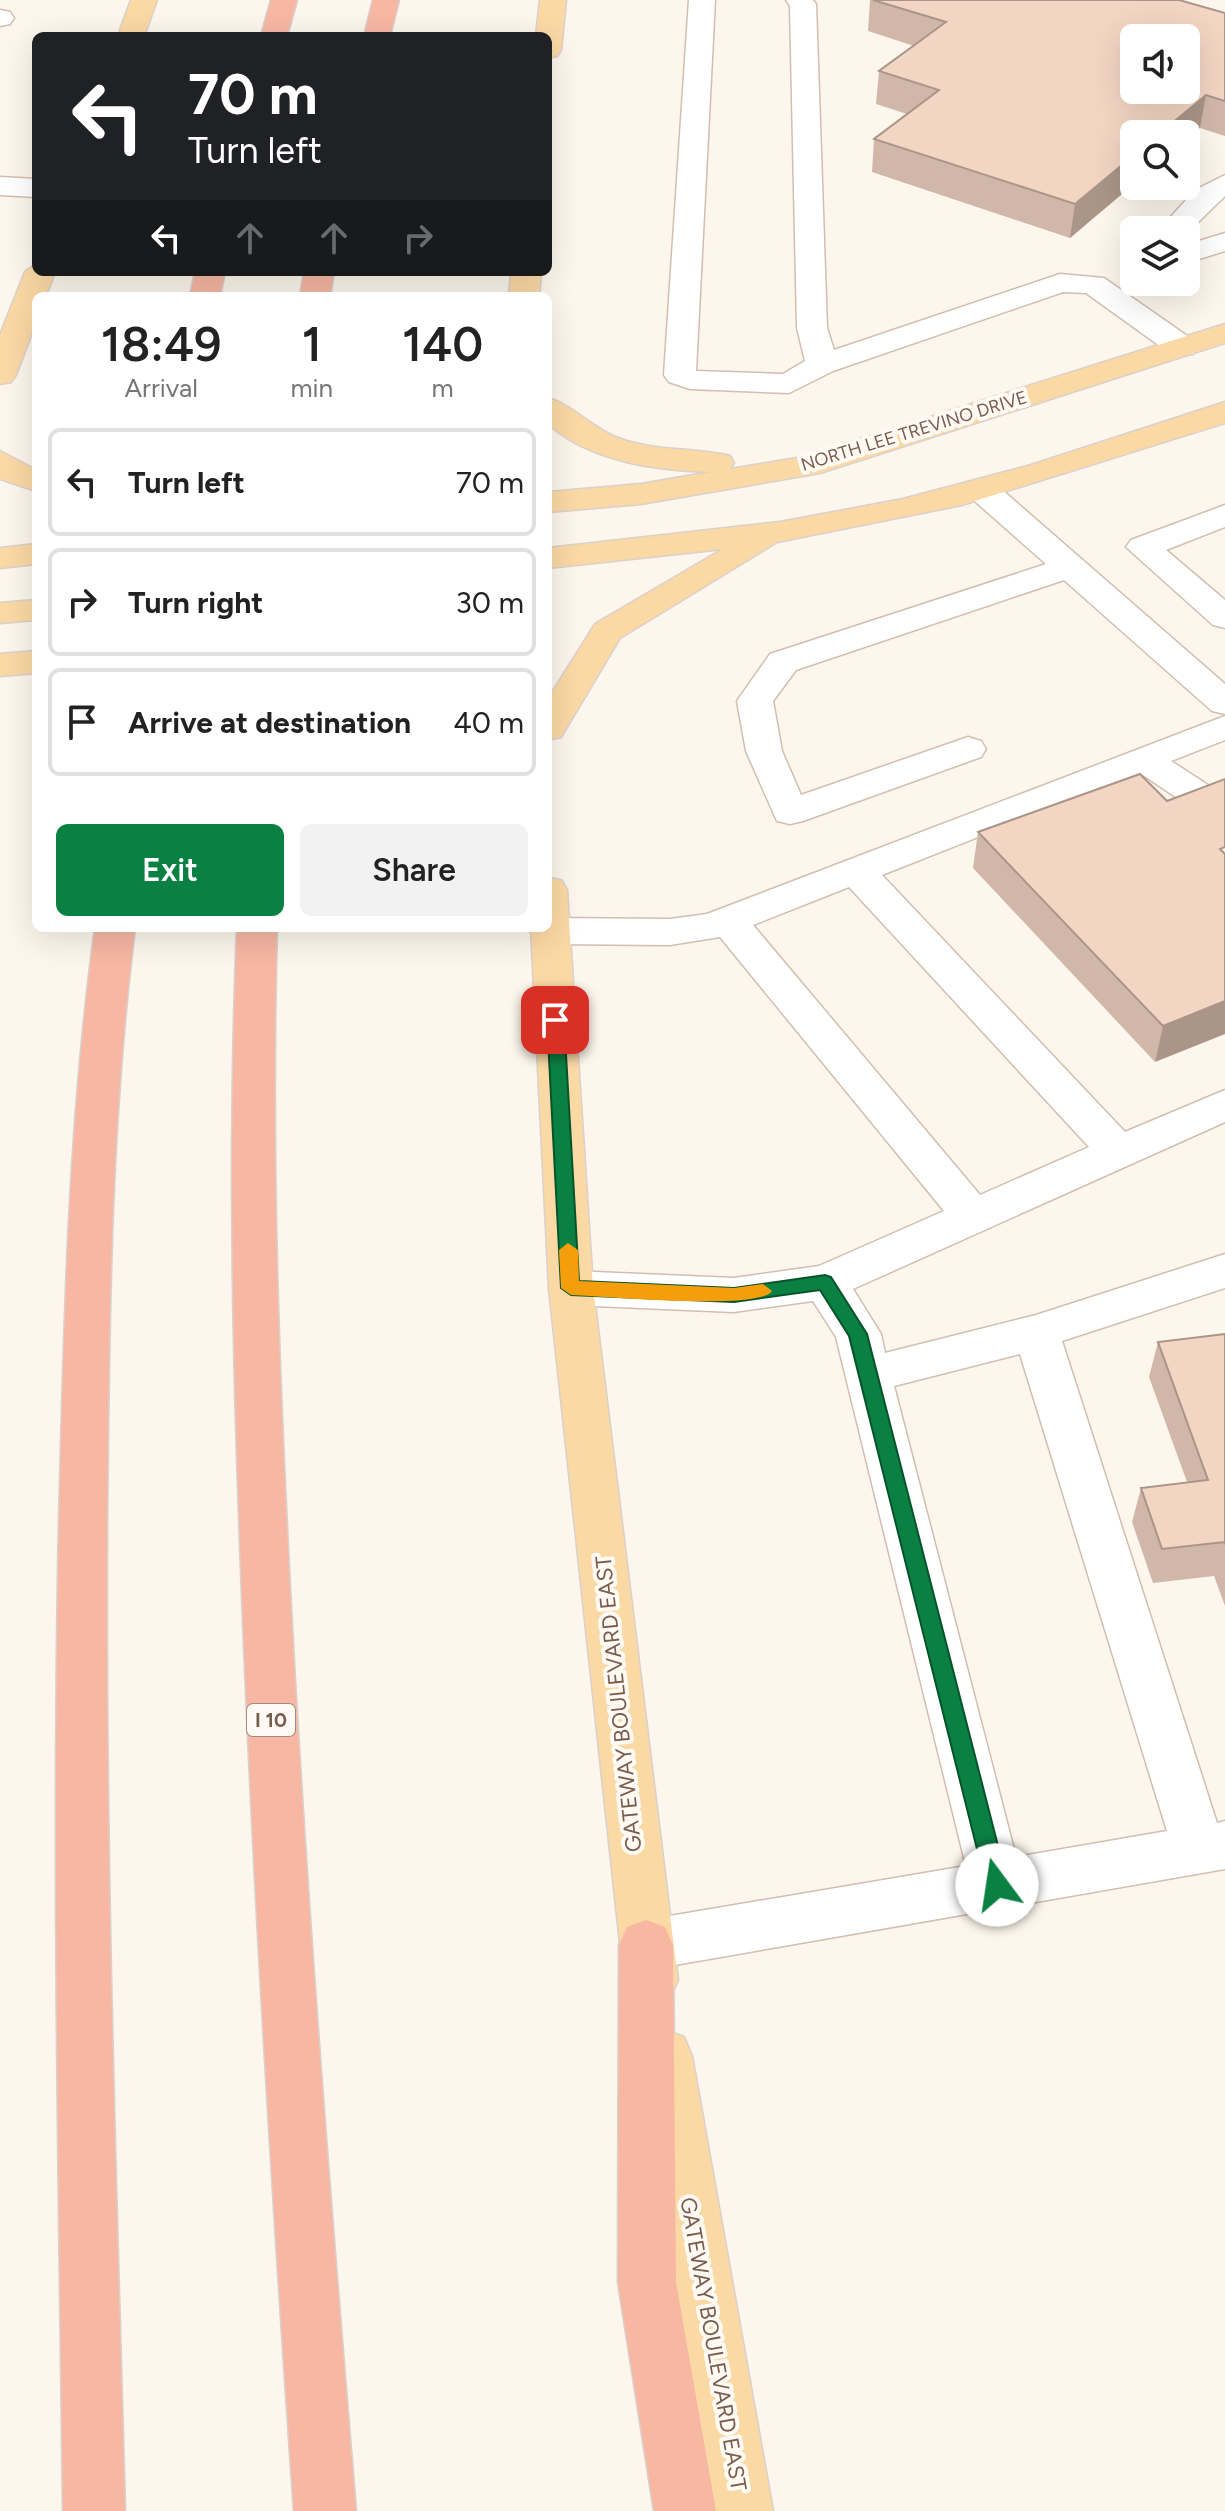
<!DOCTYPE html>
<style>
:root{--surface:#fff;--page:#f2f2f2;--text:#222;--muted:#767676;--line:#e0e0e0;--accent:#0b8043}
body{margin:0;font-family:Figtree,sans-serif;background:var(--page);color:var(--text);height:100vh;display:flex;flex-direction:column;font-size:30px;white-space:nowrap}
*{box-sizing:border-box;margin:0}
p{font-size:26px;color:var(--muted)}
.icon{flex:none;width:44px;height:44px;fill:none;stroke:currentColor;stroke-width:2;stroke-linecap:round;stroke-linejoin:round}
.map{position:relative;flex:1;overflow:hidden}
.panel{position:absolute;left:32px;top:292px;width:520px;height:640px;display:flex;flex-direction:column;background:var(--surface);border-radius:12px;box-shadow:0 8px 32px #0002}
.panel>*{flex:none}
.top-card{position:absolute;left:32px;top:32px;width:520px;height:244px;border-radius:12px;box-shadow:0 8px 32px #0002;background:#202124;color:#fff;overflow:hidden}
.buttons{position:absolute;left:1120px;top:24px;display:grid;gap:16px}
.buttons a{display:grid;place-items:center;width:80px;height:80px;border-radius:12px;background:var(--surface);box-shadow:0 8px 32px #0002;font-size:40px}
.pin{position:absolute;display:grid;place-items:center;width:68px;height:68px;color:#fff;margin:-34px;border-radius:16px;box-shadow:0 4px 12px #0006}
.me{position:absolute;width:88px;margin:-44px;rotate:346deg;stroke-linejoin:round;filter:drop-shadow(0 0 6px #0008)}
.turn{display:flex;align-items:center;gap:28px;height:168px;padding:0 24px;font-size:36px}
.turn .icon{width:104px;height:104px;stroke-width:2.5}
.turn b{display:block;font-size:56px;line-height:68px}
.lanes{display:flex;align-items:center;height:76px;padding:0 24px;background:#0003;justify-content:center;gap:40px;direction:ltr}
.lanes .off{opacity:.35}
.eta{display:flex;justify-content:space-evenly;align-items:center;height:136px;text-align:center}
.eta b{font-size:48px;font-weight:600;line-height:56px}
.primary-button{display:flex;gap:16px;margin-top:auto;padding:16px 24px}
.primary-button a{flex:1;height:92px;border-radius:12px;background:var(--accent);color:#fff;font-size:32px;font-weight:600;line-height:92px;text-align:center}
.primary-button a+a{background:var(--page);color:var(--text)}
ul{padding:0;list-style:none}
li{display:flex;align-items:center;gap:24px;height:108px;margin:0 16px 12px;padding:0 8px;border:4px solid var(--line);border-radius:12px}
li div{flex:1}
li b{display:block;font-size:30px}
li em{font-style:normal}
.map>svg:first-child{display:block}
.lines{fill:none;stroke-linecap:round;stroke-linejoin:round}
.minor-casing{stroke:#d1beb0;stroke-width:3}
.major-casing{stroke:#dad1cd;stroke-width:3}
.highway-casing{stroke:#dad1cd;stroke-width:3}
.minor{fill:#fff;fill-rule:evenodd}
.major{fill:#fbd9a5;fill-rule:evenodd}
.highway{fill:#f7b7a3;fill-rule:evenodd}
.wall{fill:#d1b7a8}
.shaded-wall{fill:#aa9588}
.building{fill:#f3d5c3;stroke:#aa9588;stroke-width:2;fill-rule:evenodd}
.route{fill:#0b8043;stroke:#07532c;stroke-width:2}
.slow{fill:#f59e0b}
.labels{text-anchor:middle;stroke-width:8;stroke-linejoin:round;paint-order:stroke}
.far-street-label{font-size:18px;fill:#7a5c4d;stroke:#fffaf3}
.shield{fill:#fffaf3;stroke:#a28b7f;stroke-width:2}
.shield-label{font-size:20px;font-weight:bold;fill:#7a5c4d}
.street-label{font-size:22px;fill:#7a5c4d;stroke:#fffaf3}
</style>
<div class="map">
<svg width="1225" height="2511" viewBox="0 0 1225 2511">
<rect width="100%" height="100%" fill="#fdf6ec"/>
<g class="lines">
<defs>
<g id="minor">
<path d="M689,0h26l-19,371 87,3 22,-13 -8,-33 -7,-322 -4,-6h27l3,4 11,324 7,22 226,-76 44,4 89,62 4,7 -4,7h-22l-85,-61 -23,-1 -230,79 -44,22 -99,-4 -21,-7 -5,-7z"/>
<path d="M0,10l10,2 4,6 -4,6 -10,2z"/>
<path d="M1225,175v21l-39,38v-4h-27l36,-40z"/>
<path d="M0,177l36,2v18l-36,-2z"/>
<path d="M1225,233v18l-39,12v-18z"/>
<path d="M981,479l12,3 232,202v30l-13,-3 -148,-131 -268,90 -23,31 9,50 19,44 167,-58 13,4 5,8 -5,8 -178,64 -13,3 -13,-3 -31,-70 -9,-50 33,-47 276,-90 -77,-68 -4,-7 4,-7z"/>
<path d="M1225,505v22l-59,23 59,50v28l-12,-3 -87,-78 5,-7z"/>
<path d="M1225,716v24l-54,21 54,35v28l-14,-3 -71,-48 -258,102 243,257 100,-42v32l-372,167 28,45 4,19 151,-38 189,-61v34l-163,53 155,482 8,-2v48l-579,101 -19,-7 -8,-18 8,-18 19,-7 320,-54 -130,-529 -23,-36 -79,11 -163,-7 -16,-5 -6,-12 6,-12 16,-5 163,7 85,-12 125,-55 -224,-274 -50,8 -120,-1 -14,-4 -6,-9 18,-3 2,-10 120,1 37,-5zM849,887l240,260 -109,48 -227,-270zM1020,1354l147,477 -151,26 -122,-471z"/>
</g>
<g id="major">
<path d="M131,0h26l-13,36h-26z"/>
<path d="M540,0h26l-5,50 -4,6 -9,2v-22h-12z"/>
<path d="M36,264v8h19l-9,24h-10v26l-20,53 -5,7 -11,2v-49l25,-63z"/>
<path d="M511,272h30l-2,24h-30z"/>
<path d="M1225,324v19l-405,130 -179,31 -93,8v-20l93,-8 70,-12c-56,-2 -120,-10 -163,-48v-26c25,7 45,31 70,40 37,14 75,9 112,18l4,7 -4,6 73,-12z"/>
<path d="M1225,402v21l-263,82 -185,37 -157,96 -59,99 -13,3v-41l47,-75 128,-75 -175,19v-20l232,-26 123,-23 128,-34z"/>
<path d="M0,451l36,19v21l-36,-12z"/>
<path d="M36,544v20l-36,4v-20z"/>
<path d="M36,600v20l-36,3v-20z"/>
<path d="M36,651v22l-36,3v-22z"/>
<path d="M548,877l14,4 5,9 26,398 85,692 -8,18 -19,7 -19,-7 -8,-18 -75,-692 -18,-360h17z"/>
<path d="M664,2030l20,7 8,19 81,455h-62l-75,-455 8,-19z"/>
</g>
<g id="highway">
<path d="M271,0h26l-10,36h-26z"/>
<path d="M373,0h26l-9,36h-26z"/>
<path d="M195,272h30l-5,24h-30z"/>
<path d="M304,272h30l-4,24h-30z"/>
<path d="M95,928h40c-25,198 -26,397 -28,596 -2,329 9,658 18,987h-62c-4,-329 -11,-658 -4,-987 5,-200 9,-398 36,-596z"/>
<path d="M237,928h40c-7,239 3,478 16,717 16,289 39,577 63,866h-62c-20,-289 -38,-577 -50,-867 -10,-239 -17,-477 -7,-716z"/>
<path d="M646,1920l19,7 8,18 3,337 40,229h-62l-36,-229 1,-337 8,-18z"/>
</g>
</defs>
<use href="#minor" class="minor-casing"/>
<use href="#major" class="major-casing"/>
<use href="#highway" class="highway-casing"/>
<use href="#minor" class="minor"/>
<use href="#major" class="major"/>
<use href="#highway" class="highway"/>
</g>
<g class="wall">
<path d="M870,0h309l46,13v123l-25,-8 -14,12v-6l-116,104 -198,-66 2,-33 33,-25 -31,-10 3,-33 35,-25 -46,-15z"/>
<path d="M1225,779l-70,283 -182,-194 5,-36 189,-31z"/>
<path d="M1225,1334v272l-11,-30 -61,7 -21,-61 9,-34 46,-6 -38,-105 9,-35z"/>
</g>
<g class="shaded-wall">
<path d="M1206,95l-6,33 -14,12v-6h-27z"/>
<path d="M1134,155v29l-64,54 5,-34z"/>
<path d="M1225,1001v33l-70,28 8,-36z"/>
</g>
<g class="building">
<path d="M873,0h306l46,13v88l-19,-6 -47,39h-25v21l-59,49 -201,-65 65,-49 -60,-19 67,-49zM1134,38h52v52h-52z"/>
<path d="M1140,774l27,27 58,-22v68l-5,2 5,5v147l-62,25 -185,-194z"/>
<path d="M1225,1334v210l-1,-2 -62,7 -21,-61 67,-8 -50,-138z"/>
</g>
<path class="route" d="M555,1014l9,6 15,261 155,7 91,-13 6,2 36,57 141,551 -3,7 -8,3 -8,-3 -3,-7 -137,-549 -29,-46 -86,12 -163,-7 -10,-7 -14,-268z"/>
<path class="slow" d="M568,1243l10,7 1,31 155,7 29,-4 9,7c-13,20 -171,5 -201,4l-10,-7 -2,-38z"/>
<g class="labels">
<g class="far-street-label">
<text transform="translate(914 431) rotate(-17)" y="6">NORTH LEE TREVINO DRIVE</text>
</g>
<rect class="shield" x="247" y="1704" width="48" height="32" rx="6"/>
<g class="shield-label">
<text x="271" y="1727">I 10</text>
</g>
<g class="street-label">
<text transform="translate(618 1704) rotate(-96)" y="8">GATEWAY BOULEVARD EAST</text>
<text transform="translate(714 2344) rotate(80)" y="8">GATEWAY BOULEVARD EAST</text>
</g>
</g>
</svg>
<div class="buttons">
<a><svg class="icon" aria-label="sound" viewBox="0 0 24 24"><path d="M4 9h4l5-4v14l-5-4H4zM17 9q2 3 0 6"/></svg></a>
<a><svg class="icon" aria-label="search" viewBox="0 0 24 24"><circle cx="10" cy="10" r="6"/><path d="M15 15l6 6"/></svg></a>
<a><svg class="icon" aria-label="layers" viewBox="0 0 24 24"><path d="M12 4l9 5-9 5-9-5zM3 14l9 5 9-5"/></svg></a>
</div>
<div class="pin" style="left:555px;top:1020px;background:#d93025"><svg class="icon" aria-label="arrive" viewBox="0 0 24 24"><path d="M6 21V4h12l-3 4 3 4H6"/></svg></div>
<svg class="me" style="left:997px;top:1885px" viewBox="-20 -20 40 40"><circle r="19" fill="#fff"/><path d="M0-13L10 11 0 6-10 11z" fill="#0b8043"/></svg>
<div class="top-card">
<div class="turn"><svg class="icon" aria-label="left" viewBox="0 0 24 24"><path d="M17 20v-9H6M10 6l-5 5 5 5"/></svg><div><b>70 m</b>Turn left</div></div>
<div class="lanes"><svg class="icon" aria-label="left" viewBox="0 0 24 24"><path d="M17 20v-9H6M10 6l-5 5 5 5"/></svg><svg class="icon off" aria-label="ahead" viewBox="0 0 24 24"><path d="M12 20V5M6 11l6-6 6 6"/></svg><svg class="icon off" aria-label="ahead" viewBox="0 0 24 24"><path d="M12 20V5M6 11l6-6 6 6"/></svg><svg class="icon off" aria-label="right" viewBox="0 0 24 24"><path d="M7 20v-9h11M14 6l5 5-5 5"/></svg></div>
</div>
<section class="panel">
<div class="eta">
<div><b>18:49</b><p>Arrival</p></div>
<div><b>1</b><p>min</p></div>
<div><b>140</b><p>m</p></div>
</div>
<ul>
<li><svg class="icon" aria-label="left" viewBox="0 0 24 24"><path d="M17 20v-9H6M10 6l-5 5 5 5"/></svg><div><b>Turn left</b></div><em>70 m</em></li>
<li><svg class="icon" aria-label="right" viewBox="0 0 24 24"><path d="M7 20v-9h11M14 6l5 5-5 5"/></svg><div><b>Turn right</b></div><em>30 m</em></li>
<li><svg class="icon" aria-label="arrive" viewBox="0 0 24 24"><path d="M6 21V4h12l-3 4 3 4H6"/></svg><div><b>Arrive at destination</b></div><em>40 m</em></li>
</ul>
<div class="primary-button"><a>Exit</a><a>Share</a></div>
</section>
</div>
